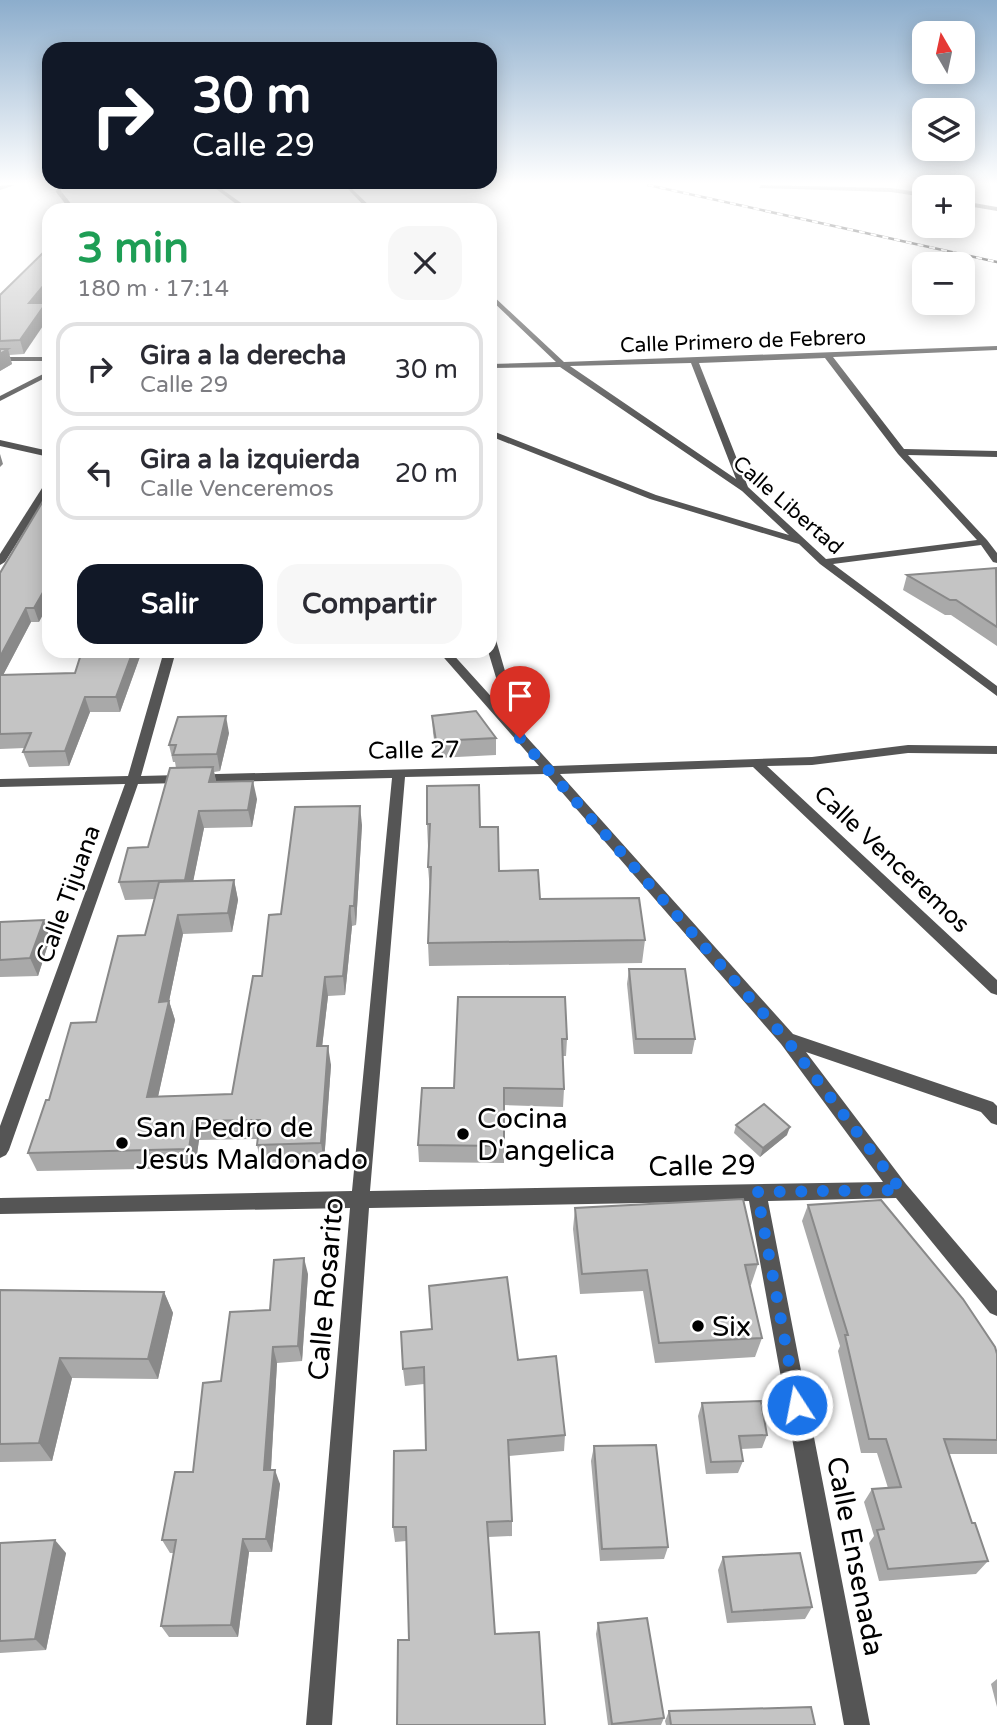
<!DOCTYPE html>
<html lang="es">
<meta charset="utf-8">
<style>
:root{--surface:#fff;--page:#f7f7f7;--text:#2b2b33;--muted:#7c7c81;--line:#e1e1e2;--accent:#111827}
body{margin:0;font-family:"Varela Round",sans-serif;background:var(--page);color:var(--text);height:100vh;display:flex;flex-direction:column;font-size:26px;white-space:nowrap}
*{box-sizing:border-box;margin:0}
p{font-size:23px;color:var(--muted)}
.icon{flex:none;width:38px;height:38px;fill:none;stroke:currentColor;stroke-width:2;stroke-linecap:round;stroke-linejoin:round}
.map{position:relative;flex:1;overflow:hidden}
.side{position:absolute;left:42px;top:203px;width:455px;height:455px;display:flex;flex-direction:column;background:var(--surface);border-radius:21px;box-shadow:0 4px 18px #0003}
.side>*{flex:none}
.guide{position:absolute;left:42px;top:42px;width:455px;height:147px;border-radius:21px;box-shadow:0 4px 18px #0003;background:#111827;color:#fff;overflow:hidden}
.needle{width:46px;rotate:351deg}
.controls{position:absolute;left:912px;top:21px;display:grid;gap:14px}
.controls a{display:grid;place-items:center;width:63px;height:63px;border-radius:14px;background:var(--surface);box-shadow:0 4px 18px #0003;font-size:35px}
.pin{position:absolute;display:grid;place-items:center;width:60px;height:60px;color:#fff;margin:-72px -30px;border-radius:50% 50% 50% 0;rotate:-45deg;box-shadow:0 0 7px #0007}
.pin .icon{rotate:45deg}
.me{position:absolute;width:77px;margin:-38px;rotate:349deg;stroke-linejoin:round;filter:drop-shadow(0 0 5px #0008)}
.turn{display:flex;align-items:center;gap:24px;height:147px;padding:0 35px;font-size:32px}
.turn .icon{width:91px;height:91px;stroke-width:2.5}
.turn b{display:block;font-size:49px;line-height:60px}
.round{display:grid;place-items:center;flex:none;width:74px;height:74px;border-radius:21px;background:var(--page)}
.headline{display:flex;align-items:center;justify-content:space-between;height:119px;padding:0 35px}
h1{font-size:42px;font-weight:700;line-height:52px;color:#1e9e55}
.action{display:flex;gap:14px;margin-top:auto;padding:14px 35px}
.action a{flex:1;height:80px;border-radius:21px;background:var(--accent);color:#fff;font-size:28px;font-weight:700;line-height:80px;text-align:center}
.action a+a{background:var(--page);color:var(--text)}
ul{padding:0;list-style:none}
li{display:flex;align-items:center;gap:21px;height:94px;margin:0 14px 10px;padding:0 21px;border:4px solid var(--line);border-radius:21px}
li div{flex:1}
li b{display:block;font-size:26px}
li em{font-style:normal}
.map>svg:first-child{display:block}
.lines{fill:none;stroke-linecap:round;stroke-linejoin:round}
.service{fill:#555;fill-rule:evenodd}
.minor{fill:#555;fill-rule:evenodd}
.tertiary{fill:#555;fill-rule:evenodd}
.rail-casing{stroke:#000;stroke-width:2.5}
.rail{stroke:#fff;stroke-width:2;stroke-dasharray:6;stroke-linecap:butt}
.wall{fill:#a9a9a9}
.shaded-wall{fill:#898989}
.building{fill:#c4c4c4;stroke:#898989;stroke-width:2}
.route{stroke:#1a73e8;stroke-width:12;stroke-dasharray:0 21.6}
.poi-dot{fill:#000;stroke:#fff;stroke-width:2.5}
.labels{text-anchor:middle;stroke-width:5;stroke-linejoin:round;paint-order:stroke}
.far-street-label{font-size:21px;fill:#000;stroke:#fff}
.street-label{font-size:24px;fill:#000;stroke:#fff}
.near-poi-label{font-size:28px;fill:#000;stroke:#fff;text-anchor:start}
.near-street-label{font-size:28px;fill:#000;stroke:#fff}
</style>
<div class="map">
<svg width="997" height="1725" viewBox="0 0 997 1725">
<rect width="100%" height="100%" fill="#fff"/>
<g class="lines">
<g class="service">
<path d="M211,185h5l35,25h-7z"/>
<path d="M761,185l130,3 33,5v4l-33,-5 -132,-4z"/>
<path d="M962,201l35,6v4l-35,-6z"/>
</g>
<g class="minor">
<path d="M57,185h4v6l15,19h-6l-14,-18z"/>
<path d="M347,188h4l23,22h-6z"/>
<path d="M490,293l74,69 433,-16v4l-164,7 71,92 93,2v6l-89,-2 79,85 10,13v10l-4,-1 -12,-17 -148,19 164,122v10l-177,-132 -21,-20 -149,-45 -160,-63v-6l166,65 133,40 -47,-44 -182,-124 -70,1v-4l66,-2 -66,-63zM825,358l73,96 79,86 -151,19 -78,-72 -49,-124zM691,363l45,116 -166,-113z"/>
<rect x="0" y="357" width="49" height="4"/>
<path d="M49,371v5l-49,25v-5z"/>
<path d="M0,440l49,11v6l-49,-11z"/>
<path d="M49,482v10l-44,70 -5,3v-11l44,-69z"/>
<path d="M490,637l6,3 27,93 30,33 259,-9 96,-12 89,1v8l-89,-1 -96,12 -45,1 230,214v15l-6,-2 -238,-226 -193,7 233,260 200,68 4,4v19l-6,-2 -10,-11 -175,-60 100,132 91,107v25l-7,-3 -94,-115 -128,3 102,524h-26l-95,-524 -380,7 -37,517h-26l44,-517 -350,6v-16l352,-7 40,-413 -254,6 -129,366 -3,5 -6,3v-32l125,-342 -125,3v-8l128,-3 36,-125h12l-35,125 398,-10 -101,-115h12l57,63 -19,-63h2zM546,774l235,270 102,138 -513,9 35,-414z"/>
</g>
<path class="tertiary" d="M8,185h7l-15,5v-4z"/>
<defs>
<path id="rail" d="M648,185l349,77"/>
</defs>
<use href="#rail" class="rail-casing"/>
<use href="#rail" class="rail"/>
</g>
<g class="wall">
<path d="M0,295l49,2 -5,6 -20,51 -15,1 3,9 -12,7z"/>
<path d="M49,491l-10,131h-8l-28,53 72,-2 7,-22h60l-22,61h-30l-21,54 -40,1 -6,-15 2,-4 -25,1v-176z"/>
<path d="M997,569v77l-46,-31h-6l-42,-25 4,-15z"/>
<path d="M432,716l64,22v17l-59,3 -4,-25z"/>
<path d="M229,733l-9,38 -6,1 2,10 41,17 -5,28 -48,1 -11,53 41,-1 4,20 -6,32 -49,2 -14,67 6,19 -17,76 74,-2 30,-118 19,-62 81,-89 -6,100 -4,1 -7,69 -17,1 -6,50 9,19 -7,97 -63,1 -4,-18v-6l-58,1 -4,28 -158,3 -9,-18 21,-53 47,-78 49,-87 10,-36 -30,1 -6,-18 29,-35 28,-79 -1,-6h-2l-4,-17z"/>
<path d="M427,824l53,3 19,44 41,28 105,41 -3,23 -213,3 -1,-23 2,-52 -2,-24 1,-20h-1z"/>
<path d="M0,922l50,16 -12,38 -38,1z"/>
<path d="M629,969l66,70 -3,15h-58l-7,-70z"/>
<path d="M458,997l109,42 -1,17h-3l1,33 -1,18 -59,-2v58l-85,-1 -1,-17 36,-57z"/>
<path d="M736,1125l51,10 -27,22 -26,-24z"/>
<path d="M808,1205l189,149v100h-48l23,69 16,38 -12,13 -97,7 -10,-38 5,-7 -10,-34 8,-13 16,-1 -11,-35h-16l-23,-102 2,-5 -38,-125z"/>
<path d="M575,1208l183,56 -7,21h-2l13,53 -7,19 -100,6 -12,-72 -63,3 -7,-65z"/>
<path d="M308,1274l-6,87 -25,2 -6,107 9,14 -8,68h-23l-11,85h-69l-8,-11 13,-73h-4l-8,-13 31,-68 28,-91 49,-71z"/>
<path d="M0,1290l164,2 9,21 -15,66 -86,-1 -20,83 -52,1z"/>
<path d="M518,1360l47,75 -1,16 -55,5 3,65v15l-24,1 -79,103 -3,-99 -11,1 -2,-15 33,-77 -2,-66 -19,2 -2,-17z"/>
<path d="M702,1403l65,32 -5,13 -21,1 2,12 -5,12 -32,1 -8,-58z"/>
<path d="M594,1446l74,101 -4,12 -64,2 -9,-100z"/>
<path d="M0,1543l66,10 -20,97 -46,3z"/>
<path d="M723,1557l89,50 -7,12 -78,4 -9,-53z"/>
<path d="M598,1623l66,95 -3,7h-53l-12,-91z"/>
<path d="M997,1679v28l-6,-23z"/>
<path d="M669,1711l146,14h-149l-1,-4z"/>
</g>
<g class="shaded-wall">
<path d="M49,279v18l-16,20 -4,-14z"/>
<path d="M46,303l3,14 -25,37 -4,-14z"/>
<path d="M8,349l4,15 -12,7v-17z"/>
<path d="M0,454l3,10 -3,3z"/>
<path d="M49,582v22l-10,18 -5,-14z"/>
<path d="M26,608l5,14 -31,59v-24z"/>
<path d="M133,651h9l-22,61 -4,-15z"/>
<path d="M85,697l5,15 -21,54 -4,-15z"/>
<path d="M226,716l3,17 -9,38 -3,-17z"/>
<path d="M213,767l4,18 -8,-3z"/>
<path d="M253,781l4,18 -5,28 -4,-17z"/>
<path d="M360,806l2,19 -6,100 -2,-19z"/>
<path d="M199,811l5,17 -14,69 -5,-17z"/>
<path d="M234,880l4,20 -6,32 -4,-19z"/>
<path d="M350,906l2,20 -7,69 -2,-19z"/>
<path d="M178,915l5,19 -15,72 1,-5 6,19 -21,95 -7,-18 12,-95z"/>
<path d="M44,920l6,18 -12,38 -8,-18z"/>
<path d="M325,977l3,19 -8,69 -3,-19z"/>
<path d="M328,1046l3,19 -7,97 -3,-19z"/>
<path d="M193,1121l6,19 -4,28 -6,-19z"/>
<path d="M790,1127l-3,8 -27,22 3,-9z"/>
<path d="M304,1258l4,16 -6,87 -4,-15z"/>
<path d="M164,1292l9,21 -15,66 -10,-20z"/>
<path d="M273,1347l4,16 -7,121 -6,-14z"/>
<path d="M60,1358l12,20 -20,83 -13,-18z"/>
<path d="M275,1470l5,14 -8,68 -6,-13z"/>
<path d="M243,1539l6,13 -11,85 -7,-12z"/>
<path d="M55,1540l11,13 -20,97 -11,-11z"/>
</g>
<g class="building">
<path d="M49,247v32l-20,24h17l-26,37 -20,1v-46z"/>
<path d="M0,349h8l-8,5z"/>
<path d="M49,491v91l-15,26h-8l-26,49v-84z"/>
<path d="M996,568l1,59 -41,-27h-6l-43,-25z"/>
<path d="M82,651h51l-17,46h-31l-20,54 -42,1 8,-19 -31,1v-59l75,-2z"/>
<path d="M476,711l20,27 -60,3 -4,-25z"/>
<path d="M226,716l-9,38 -44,1 3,-10h-7l9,-28z"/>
<path d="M213,767l-4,15 44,-1 -5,29 -49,1 -14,69 -66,2 9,-34 20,-1 22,-79z"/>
<path d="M479,785l1,42h18l1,44 39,-1 2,29 99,-1 6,42 -217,3 3,-76h-3l2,-43h-3v-38z"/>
<path d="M360,806l-6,100h-4l-7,70 -18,1 -8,69h11l-7,97 -64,2 3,-25 -67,1 -4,28 -161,4 18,-53h3l22,-77 25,-1 22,-86 27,-1 14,-53 75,-2 -6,33 -50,2 -19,87 10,-1 -22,96 85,-3 21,-118h9l7,-61 12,-1 14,-107z"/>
<path d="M44,920l-14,38 -30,2v-38z"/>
<path d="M629,969h56l10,70h-59z"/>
<path d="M458,997h107l2,42h-5l2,50 -60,-1v58l-86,-1 4,-57h32z"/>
<path d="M764,1104l26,23 -27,21 -27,-23z"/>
<path d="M743,1199l15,65 -13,1 17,73 -103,5 -12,-73 -65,4 -7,-66z"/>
<path d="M881,1200l82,99 32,48 2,7v86l-53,-1 28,84h3l13,38 -100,8 -11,-39 7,-1 -12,-40 29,-2 -15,-48h-17l-24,-104h3l-40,-130z"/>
<path d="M304,1258l-6,88 -25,1 -9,123h11l-9,69h-23l-12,86 -70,1 15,-86h-14l13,-68h18l10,-89 18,-2 9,-69 40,-2 4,-50z"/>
<path d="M507,1277l11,83 38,-4 9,79 -57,5 4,81 -25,1 8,112 44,-2 6,93h-148l1,-85h11l-3,-113h-13l1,-76 32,-1 -2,-83 -21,2 -2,-37 31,-3 -3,-43z"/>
<path d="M0,1290l164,2 -16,67 -88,-1 -21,85 -39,1z"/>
<path d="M761,1401l6,34 -28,1 4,25 -32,1 -9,-59z"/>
<path d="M656,1445l12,102 -66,2 -8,-103z"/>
<path d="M55,1540l-20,99 -35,2v-98z"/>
<path d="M800,1553l12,54 -80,5 -9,-55z"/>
<path d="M647,1618l17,100 -52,6 -14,-101z"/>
<path d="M811,1707l4,18h-144l-2,-14z"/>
</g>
<linearGradient id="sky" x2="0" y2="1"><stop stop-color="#8cadcc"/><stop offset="0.43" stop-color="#fff"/><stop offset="1" stop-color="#fff" stop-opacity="0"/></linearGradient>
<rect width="997" height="426" fill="url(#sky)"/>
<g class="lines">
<path class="route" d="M520,738l266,301 115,151 -144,2 40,213"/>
</g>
<g class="poi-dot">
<circle cx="463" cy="1134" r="7"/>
<circle cx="122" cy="1143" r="7"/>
<circle cx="698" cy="1326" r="7"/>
</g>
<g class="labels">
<g class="far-street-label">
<text transform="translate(743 341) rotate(-2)" y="7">Calle Primero de Febrero</text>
<text transform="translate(788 505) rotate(41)" y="7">Calle Libertad</text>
</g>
<g class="street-label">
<text transform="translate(414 750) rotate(-1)" y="8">Calle 27</text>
<text transform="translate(892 859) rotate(43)" y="8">Calle Venceremos</text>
<text transform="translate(68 894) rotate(-70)" y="8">Calle Tijuana</text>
</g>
<g class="near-poi-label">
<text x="477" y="1128">Cocina<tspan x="477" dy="32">D'angelica</tspan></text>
<text x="136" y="1137">San Pedro de<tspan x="136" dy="32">Jesús Maldonado</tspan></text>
<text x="712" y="1336">Six</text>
</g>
<g class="near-street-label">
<text transform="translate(702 1165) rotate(-1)" y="10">Calle 29</text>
<text transform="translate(325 1289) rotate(-85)" y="10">Calle Rosarito</text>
<text transform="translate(856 1556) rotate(79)" y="10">Calle Ensenada</text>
</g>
</g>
</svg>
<div class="controls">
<a><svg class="needle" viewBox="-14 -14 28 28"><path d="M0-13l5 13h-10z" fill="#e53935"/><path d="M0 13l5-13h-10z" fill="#7c7c81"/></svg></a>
<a><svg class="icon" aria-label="layers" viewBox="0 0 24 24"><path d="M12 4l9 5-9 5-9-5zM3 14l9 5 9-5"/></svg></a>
<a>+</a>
<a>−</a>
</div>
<div class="pin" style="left:520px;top:738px;background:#d93025"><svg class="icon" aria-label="arrive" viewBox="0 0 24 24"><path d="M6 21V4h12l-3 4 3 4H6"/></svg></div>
<svg class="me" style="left:797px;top:1405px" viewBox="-20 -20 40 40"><circle r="17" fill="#1a73e8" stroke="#fff" stroke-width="3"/><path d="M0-11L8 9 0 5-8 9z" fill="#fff"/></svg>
<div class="guide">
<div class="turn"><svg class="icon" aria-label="right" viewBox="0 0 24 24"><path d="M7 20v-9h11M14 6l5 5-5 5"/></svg><div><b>30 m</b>Calle 29</div></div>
</div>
<section class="side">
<div class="headline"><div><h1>3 min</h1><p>180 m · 17:14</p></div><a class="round"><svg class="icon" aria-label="close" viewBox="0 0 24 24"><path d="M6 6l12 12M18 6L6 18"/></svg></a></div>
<ul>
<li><svg class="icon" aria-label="right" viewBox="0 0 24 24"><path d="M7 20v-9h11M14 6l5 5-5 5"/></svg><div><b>Gira a la derecha</b><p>Calle 29</p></div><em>30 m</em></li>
<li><svg class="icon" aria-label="left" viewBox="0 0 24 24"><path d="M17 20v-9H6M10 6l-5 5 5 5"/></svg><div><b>Gira a la izquierda</b><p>Calle Venceremos</p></div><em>20 m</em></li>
</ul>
<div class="action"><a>Salir</a><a>Compartir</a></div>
</section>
</div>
